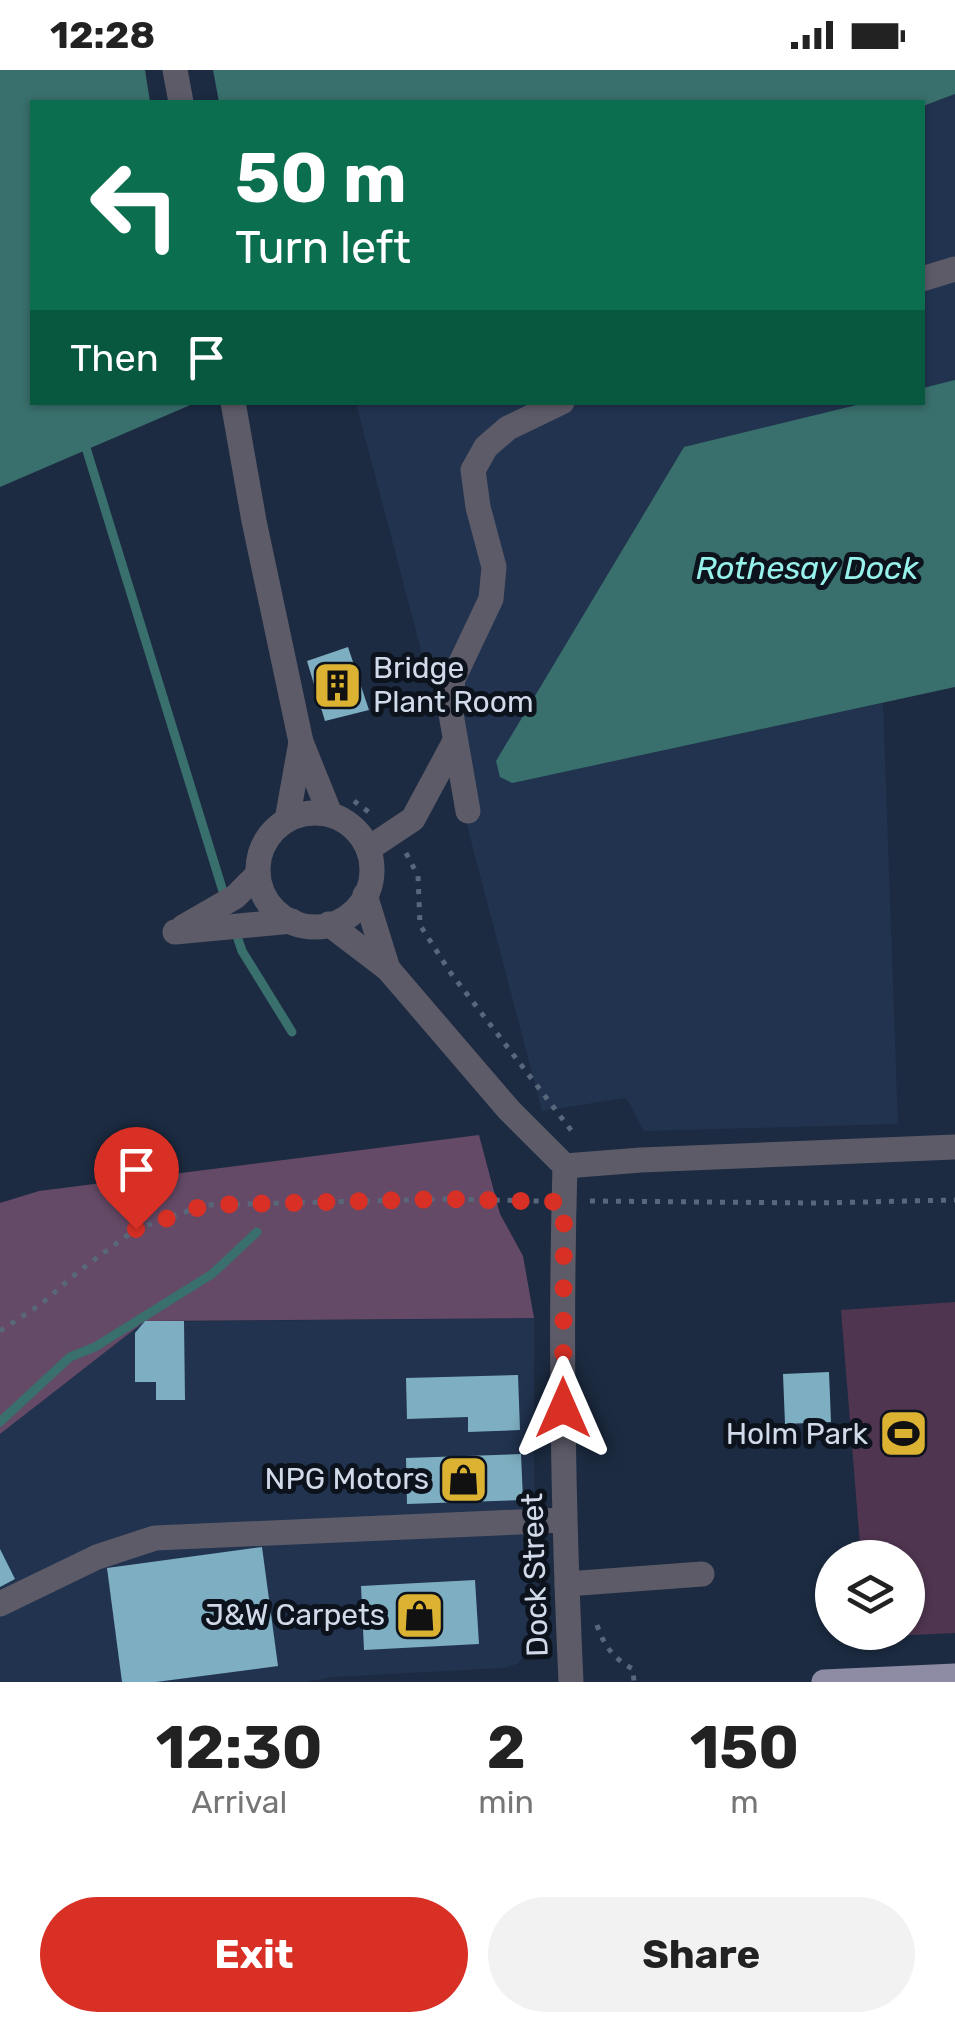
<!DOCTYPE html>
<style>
:root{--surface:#fff;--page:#f2f2f2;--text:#222;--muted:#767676;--accent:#d93025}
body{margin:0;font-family:Rubik,sans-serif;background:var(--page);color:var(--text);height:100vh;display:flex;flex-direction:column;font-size:38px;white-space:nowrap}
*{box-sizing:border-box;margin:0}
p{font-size:32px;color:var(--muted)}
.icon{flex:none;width:55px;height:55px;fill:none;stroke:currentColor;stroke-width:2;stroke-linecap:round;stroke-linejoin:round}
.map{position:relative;height:1612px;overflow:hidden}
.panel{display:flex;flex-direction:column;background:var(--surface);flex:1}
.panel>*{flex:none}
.guide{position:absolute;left:30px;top:30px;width:895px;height:305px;border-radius:0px;box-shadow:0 2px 8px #0004;background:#0b6e4f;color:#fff;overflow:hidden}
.tools{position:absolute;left:815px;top:1470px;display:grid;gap:20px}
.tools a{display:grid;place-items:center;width:110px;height:110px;border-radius:50%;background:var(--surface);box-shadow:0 2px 8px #0004;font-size:50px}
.pin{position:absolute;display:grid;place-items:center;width:85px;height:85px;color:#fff;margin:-102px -42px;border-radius:50% 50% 50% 0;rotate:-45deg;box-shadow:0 0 10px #0007}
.pin .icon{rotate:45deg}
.me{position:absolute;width:110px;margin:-55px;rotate:0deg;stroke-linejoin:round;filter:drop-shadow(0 0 8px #0008)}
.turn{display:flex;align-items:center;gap:35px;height:210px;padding:0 40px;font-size:45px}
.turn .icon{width:130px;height:130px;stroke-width:2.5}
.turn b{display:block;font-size:70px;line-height:85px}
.then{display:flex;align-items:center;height:95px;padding:0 40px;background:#0003;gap:20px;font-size:38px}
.eta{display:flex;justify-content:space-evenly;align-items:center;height:170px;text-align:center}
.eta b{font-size:60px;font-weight:700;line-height:70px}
.button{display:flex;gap:20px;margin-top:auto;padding:20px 40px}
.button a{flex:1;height:115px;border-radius:60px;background:var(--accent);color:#fff;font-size:40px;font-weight:700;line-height:115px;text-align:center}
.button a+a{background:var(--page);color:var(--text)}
.status{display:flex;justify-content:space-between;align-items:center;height:70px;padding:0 50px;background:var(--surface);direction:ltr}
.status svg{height:28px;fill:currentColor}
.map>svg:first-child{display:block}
.built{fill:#21334f}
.green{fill:#4f3550}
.forest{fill:#654a67}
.water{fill:#396f6c}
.pier{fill:#1c2b41}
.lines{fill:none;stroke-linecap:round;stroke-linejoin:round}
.stream{stroke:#396f6c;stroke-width:9}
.building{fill:#7eaec1}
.path{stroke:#59677a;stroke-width:5;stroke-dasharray:5 8;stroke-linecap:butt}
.minor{stroke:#5d5b68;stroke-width:25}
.major{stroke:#8e8ba5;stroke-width:25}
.route{stroke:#d93025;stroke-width:18;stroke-dasharray:0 32.4}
.labels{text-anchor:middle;stroke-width:10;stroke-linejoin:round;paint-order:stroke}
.poi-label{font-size:30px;fill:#d0dae9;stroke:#0d131d;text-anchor:end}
.street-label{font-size:30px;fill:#d0dae9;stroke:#0d131d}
.water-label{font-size:32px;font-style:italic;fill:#97f2ec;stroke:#0d131d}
</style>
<div class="status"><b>12:28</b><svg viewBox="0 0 49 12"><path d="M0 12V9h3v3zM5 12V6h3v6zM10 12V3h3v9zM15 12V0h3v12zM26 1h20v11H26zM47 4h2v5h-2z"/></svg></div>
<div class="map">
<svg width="955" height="1612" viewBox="0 0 955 1612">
<rect width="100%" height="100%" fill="#1c2b41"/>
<g class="built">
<path d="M955,24v289l-33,7v-284z"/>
<path d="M356,333h516l-360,380 371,-80 15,421 -254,7 -18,-33 -84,13z"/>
<path d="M534,1248v315l-5,18 -12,13 -14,4 -169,9 -29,5h-305v-248l142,-112z"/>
</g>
<path class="green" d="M955,1232v331l-87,4 -1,-4 41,-1v-74l-47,-1 -20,-247z"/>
<path class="forest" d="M479,1065l21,79 23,42 11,62 -389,3 -145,113v-231l39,-12z"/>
<g class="water">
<path d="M0,0h955v24l-32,12 -1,-4h-890v300l163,1 -195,84z"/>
<path d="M955,310v307l-433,94 -10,2 -12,-6 -4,-16 188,-314 181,-44 57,-1 1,-14z"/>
</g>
<path class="pier" d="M145,0h68l6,32h-69z"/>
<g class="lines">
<g class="stream">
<path d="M83,368l143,463"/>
<path d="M235,860l7,21 50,81"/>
<path d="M0,1352l70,-65 25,-10 117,-73 45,-42"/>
</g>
</g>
<g class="building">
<path d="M348,577l21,63 -44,11 -18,-60z"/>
<path d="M145,1251h39l1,79h-29v-18h-21v-49z"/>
<path d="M829,1302l2,50 -46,2 -2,-50z"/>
<path d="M518,1305l2,55 -52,2v-15l-61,2 -1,-41z"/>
<path d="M521,1384l2,46 -116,4 -1,-46z"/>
<path d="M262,1477l16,119 -122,16h-34l-15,-114z"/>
<path d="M0,1479l15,30 -15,8z"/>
<path d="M475,1510l4,64 -115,6 -3,-64z"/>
</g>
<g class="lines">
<g class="path">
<path d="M354,731l20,15"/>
<path d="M406,783l12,23 2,49 30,47 124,162"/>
<path d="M590,1131l227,2 138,-3"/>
<path d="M0,1261l41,-27 38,-33 57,-42 69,-24 242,-6 92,2"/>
<path d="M597,1555c7,21 17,34 36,44l1,13"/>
</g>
<g class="minor">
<path d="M175,0l6,32"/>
<path d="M922,209l33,-10"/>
<path d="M233,332l21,119 47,221 29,72"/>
<path d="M468,741l-18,-103 3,-29 38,-80 3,-32 -16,-60 -5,-37 13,-23 22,-19 54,-26"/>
<circle cx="315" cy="800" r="57"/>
<path d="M287,750l14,-78"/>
<path d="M368,779l45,-30 42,-78"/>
<path d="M365,825l23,74"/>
<path d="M329,854l59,45 121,141 56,56"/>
<path d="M183,857l52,-30 23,-23"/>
<path d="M175,862l117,-11"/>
<path d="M565,1096c-5,172 -2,344 6,516"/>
<path d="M565,1096l76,-6 314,-13"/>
<path d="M567,1514l135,-10"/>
<path d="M0,1534l97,-47 58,-19 409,-18"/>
</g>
<path class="major" d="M824,1612l131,-6"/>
</g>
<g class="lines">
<path class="route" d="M136,1159l70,-24 240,-6 118,3 -1,206"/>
</g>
<defs>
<symbol id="building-square" viewBox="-11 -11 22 22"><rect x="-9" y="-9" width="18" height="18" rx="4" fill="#dcb233" stroke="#0d131d"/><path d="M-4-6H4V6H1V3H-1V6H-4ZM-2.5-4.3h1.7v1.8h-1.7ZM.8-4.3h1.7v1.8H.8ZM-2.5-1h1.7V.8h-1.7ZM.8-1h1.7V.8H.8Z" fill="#111"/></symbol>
<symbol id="stadium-square" viewBox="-11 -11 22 22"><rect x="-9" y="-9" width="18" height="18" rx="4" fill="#dcb233" stroke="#0d131d"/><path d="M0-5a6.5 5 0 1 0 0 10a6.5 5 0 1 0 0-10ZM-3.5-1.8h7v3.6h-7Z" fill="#111"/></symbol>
<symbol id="shop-square" viewBox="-11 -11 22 22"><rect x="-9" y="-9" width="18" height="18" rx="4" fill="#dcb233" stroke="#0d131d"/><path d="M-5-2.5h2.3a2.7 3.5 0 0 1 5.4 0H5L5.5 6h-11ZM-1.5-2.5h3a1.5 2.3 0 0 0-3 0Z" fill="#111"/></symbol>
</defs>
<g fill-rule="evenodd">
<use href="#building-square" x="310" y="588" width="55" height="55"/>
<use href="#stadium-square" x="876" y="1336" width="55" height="55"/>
<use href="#shop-square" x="436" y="1382" width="55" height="55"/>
<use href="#shop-square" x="392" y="1518" width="55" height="55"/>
</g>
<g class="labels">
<g class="poi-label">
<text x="373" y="608" text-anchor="start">Bridge<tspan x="373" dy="34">Plant Room</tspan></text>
<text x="868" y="1374">Holm Park</text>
<text x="429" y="1419">NPG Motors</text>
<text x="385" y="1555">J&amp;W Carpets</text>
</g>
<g class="street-label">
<text transform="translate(535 1505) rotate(-92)" y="10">Dock Street</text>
</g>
<g class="water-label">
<text x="807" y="509">Rothesay Dock</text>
</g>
</g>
</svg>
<div class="tools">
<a><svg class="icon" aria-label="layers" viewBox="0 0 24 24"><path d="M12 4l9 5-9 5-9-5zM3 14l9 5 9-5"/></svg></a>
</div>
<div class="pin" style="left:136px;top:1159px;background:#d93025"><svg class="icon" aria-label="arrive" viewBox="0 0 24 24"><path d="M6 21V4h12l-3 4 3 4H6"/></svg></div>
<svg class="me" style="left:563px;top:1338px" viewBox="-20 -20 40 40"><path d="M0-17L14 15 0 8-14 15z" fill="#d93025" stroke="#fff" stroke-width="4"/></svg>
<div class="guide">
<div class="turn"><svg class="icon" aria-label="left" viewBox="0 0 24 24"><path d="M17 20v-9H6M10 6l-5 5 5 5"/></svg><div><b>50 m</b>Turn left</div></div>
<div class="then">Then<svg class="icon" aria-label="arrive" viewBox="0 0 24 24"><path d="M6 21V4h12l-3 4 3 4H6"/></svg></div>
</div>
</div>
<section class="panel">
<div class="eta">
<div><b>12:30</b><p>Arrival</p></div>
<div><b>2</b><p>min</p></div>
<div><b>150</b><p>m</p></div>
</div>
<div class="button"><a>Exit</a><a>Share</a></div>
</section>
